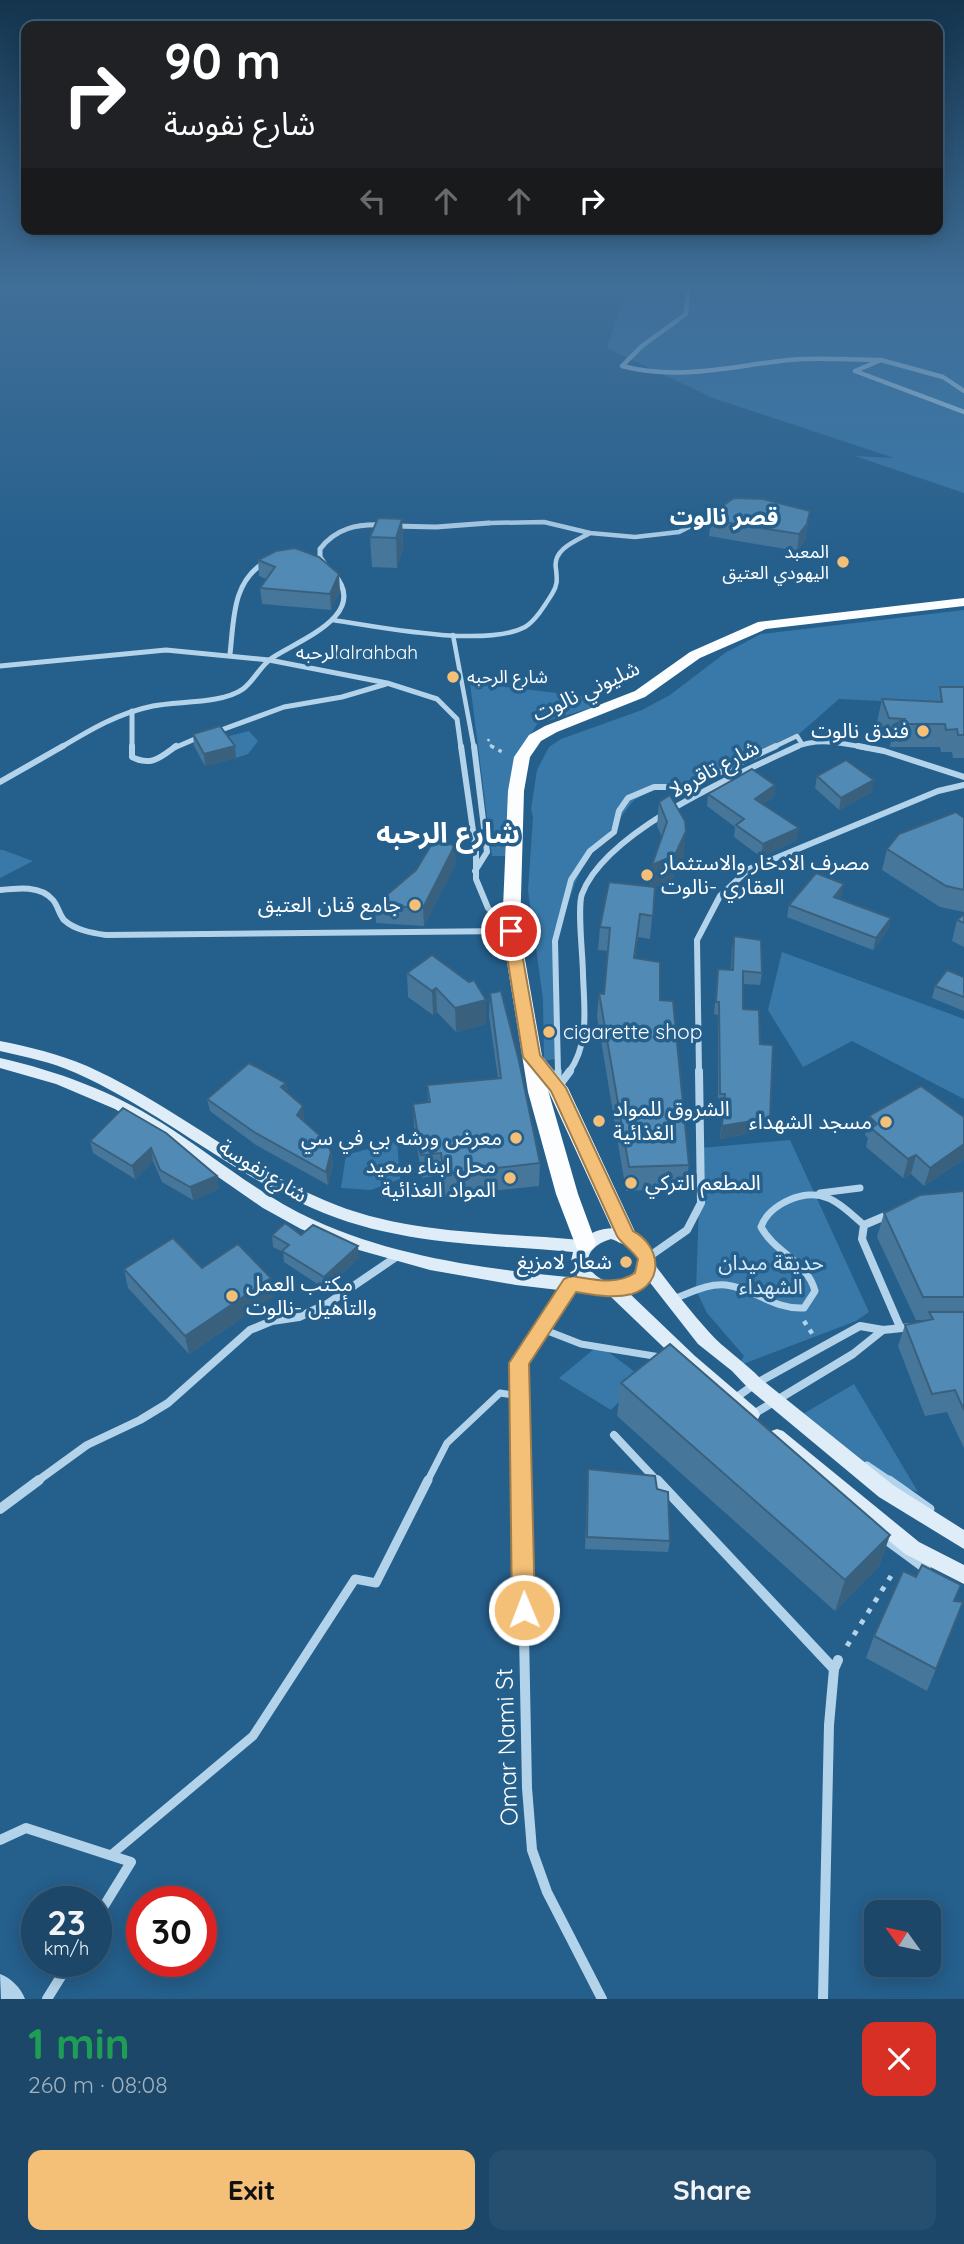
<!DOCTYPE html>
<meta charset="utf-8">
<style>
:root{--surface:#1c4769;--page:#254e6f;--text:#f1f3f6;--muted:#a0b2c0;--line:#3a5f7d;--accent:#f4c077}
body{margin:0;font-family:Quicksand,"Noto Sans Arabic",sans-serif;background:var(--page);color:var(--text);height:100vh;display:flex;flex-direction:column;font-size:26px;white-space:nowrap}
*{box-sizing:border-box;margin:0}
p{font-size:23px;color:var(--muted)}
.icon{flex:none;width:38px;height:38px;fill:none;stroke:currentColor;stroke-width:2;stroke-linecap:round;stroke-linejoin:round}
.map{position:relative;height:1999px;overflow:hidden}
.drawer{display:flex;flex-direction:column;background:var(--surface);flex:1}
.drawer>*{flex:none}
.hud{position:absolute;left:21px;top:21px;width:922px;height:214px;border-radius:14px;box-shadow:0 4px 18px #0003,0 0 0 2px var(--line);background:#202124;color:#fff;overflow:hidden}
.needle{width:46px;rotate:303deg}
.buttons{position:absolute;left:864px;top:1900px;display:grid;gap:14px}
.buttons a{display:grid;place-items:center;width:77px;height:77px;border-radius:14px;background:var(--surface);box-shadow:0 4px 18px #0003,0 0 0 2px var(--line);font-size:35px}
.speed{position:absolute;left:21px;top:1886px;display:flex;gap:14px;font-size:35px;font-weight:700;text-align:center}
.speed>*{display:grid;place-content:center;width:91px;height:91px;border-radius:50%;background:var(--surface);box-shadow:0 4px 18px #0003,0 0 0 2px var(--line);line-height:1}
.speed small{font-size:18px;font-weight:400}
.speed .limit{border:10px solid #d22;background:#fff;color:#111}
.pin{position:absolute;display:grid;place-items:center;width:60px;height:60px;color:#fff;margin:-30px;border:4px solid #fff;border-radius:50%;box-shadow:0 2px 7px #0007}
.me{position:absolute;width:77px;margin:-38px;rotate:359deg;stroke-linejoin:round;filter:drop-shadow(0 0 5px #0008)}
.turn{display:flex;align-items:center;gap:24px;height:147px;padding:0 28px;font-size:32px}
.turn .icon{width:91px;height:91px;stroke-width:2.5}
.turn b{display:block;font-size:49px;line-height:60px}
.lanes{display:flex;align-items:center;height:66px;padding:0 28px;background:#0003;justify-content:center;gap:35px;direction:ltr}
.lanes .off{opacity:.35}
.round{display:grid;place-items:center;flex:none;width:74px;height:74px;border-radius:14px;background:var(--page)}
.summary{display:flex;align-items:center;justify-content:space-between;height:119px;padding:0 28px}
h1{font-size:42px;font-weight:700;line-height:52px;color:#1e9e55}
.action{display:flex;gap:14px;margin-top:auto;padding:14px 28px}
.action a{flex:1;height:80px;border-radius:14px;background:var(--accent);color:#111;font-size:28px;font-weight:700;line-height:80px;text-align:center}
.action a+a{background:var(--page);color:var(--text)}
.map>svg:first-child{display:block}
.green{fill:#3979a9}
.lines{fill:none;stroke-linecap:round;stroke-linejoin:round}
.path-far3{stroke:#b3d3ea;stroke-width:2.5;stroke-dasharray:2.5 3.5;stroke-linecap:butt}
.path-far2{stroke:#b3d3ea;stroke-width:3.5;stroke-dasharray:3.5 5;stroke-linecap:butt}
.path-far1{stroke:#b3d3ea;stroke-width:4.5;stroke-dasharray:4.5 6;stroke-linecap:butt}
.path{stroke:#b3d3ea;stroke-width:5;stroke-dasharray:5 8;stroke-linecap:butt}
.pedestrian-far3{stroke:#b3d3ea;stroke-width:4.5}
.pedestrian-far2{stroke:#b3d3ea;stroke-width:6}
.pedestrian-far1{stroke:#b3d3ea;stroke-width:7}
.pedestrian{stroke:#b3d3ea;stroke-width:9}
.minor-far4{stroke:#b3d3ea;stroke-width:4.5}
.minor-far3{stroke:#b3d3ea;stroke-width:5}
.minor-far2{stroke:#b3d3ea;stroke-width:6}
.minor-far1{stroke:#b3d3ea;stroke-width:8}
.minor{stroke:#b3d3ea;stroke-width:10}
.tertiary{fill:#b3d3ea;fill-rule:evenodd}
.secondary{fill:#deedf8;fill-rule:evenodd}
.trunk{fill:#fbfdfe;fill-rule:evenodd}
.wall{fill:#46779b}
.shaded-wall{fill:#39617e}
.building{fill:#518ab4;stroke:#39617e;stroke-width:2}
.route{fill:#f4c077;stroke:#9f7d4d;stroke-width:2}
.poi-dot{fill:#f4c077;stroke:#255f8c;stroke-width:2.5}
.labels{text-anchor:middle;stroke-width:7;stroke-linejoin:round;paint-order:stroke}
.far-poi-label{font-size:18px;fill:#fff;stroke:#255f8c;text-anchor:end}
.far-neighbourhood-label{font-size:19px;fill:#fff;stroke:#255f8c}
.street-label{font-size:21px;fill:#fff;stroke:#255f8c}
.poi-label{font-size:21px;fill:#fff;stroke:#255f8c;text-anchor:end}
.park-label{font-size:21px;fill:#d8eaf8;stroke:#255f8c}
.far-district-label{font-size:23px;font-weight:bold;fill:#fff;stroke:#255f8c}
.near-street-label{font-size:24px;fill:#fff;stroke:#255f8c}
.district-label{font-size:28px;font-weight:bold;fill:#fff;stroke:#255f8c}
</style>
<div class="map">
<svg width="964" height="1999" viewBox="0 0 964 1999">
<rect width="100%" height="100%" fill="#255f8c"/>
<g class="green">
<path d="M628,286h336v207l-109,-37 39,2 -181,-60 -106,-50z"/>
<path d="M964,610v95l-125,-6 -40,35 -82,37 -36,14 -28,5 -19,10 -29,37 -14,10 -16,36 -20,58v118l-11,2 -1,-62 -15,-108 5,-74 -2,-8 6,-39 12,-23 12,-8 81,-29 28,-15 55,-42 36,-19z"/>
<path d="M470,683l113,13 8,12 -54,16 -19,33 -10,99h-16z"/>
<path d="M249,731l9,10 -10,13 -12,4 -15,-20z"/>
<path d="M0,850h3l30,11 -33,17z"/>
<path d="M782,952l182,67v80l-112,-58 -49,26 -35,-57z"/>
<path d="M790,1140l79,172 -13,9 -118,45 6,-10 -37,-43 -11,-23 5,-142z"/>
<path d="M397,1141l3,38 -29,11 -30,-2 5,-33z"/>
<path d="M599,1345l44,33 -32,32 -52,-32z"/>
<path d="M854,1384l64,108 -43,-16 -79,-58z"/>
</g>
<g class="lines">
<path class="path-far3" d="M488,739l4,9"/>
<path class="path-far2" d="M491,746l13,7"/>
<path class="path-far1" d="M804,1321l9,14"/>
<path class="path" d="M847,1646l44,-70"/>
<g class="pedestrian-far3">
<path d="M489,523l55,-1 46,11 45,4 44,-5 41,-21"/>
<path d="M333,620c44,7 153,28 192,7 11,-7 20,-22 27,-33 6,-9 5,-15 4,-25 -4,-20 20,-28 34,-36"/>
<path d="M453,635l21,113"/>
<path d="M772,748l25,-12 5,8"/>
</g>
<g class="pedestrian-far2">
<path d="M474,746l13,106 -12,19"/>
<path d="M558,1072l-3,-131 16,-61 19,-29 24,-19 5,-21 9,-13 26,-11h34l88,-41"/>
</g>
<g class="pedestrian-far1">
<path d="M558,1071v11"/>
<path d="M820,1193l40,-5"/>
<path d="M673,1299c17,-6 35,-16 53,-14 28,3 48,25 78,23l11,-17c-8,-30 -40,-38 -54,-64 8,-23 44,-39 67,-29 13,5 25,18 36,27"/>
<path d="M540,1328l41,16 79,13"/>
<path d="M867,1465l25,17"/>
<path d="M427,1482l20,-39 53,-50 19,3"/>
</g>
<g class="pedestrian">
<path d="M889,1480l41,29"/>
<path d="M882,1537l45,33"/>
<path d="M111,1855l142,-119 102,-157 21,4 52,-103"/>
</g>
<g class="minor-far4">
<path d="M695,286l-7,3 -2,25 -44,32 -20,20c57,15 109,0 167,-6 30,-3 61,0 92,0"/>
<path d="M964,391l-21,-14 -62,-17 -26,11 109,41"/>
</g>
<g class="minor-far3">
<path d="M394,526l42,1 53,-4"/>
<path d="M326,566l-6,-9v-8c16,-21 37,-25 62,-24"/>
<path d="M230,654c4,-35 2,-72 35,-92"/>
<path d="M0,666l166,-16 103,10 118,23 50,16 20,20 4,29"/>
<path d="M132,711v37"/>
<path d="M213,733l71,-26 58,-10 44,-13"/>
<path d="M60,748c30,-18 58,-35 93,-42 25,-5 69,-2 90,-17 11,-8 17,-23 29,-31 27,-18 98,-43 62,-84"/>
<path d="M174,748l28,-12"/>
<path d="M794,748c23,-11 49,-5 73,0"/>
</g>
<g class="minor-far2">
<path d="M132,746v11c19,10 29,0 44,-11"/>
<path d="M461,746l15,106v27l12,29 20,20"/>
<path d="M858,746l26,5 80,26"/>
<path d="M0,782l63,-36"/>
<path d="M0,890c17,-2 41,-5 53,10 5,6 6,14 11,20 11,10 28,13 42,15l404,-4"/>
<path d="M569,1072c21,-29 15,-64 14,-98 0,-17 -6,-67 -1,-80 24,-64 156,-120 216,-148"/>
<path d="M699,1072l-2,-132 23,-44 29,-27 189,-78 26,-6"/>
</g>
<g class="minor-far1">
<path d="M558,1087l12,-16"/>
<path d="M890,1214l-26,11 -2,14 38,88"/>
<path d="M647,1258l40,-28 14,-27 -2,-132"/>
<path d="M734,1399l21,-15 105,-58 23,4 29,-3"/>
<path d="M752,1415l101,-61 30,-24"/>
<path d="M614,1435l44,47"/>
<path d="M36,1482l51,-37 53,-25 28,-17 82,-73 22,-9 27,-4 28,-13 72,-49"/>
<path d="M521,1482l-2,-119 52,-79"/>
</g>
<g class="minor">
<path d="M521,1480l6,308 5,62 15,42 55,107"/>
<path d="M657,1480l177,189"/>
<path d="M0,1509l39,-29"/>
<path d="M0,1840l26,-12 105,34 -35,57"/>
<path d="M47,1999l23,-37"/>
<path d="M823,1999l6,-274 5,-56 4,-9"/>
</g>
<path class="tertiary" d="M0,1974c11,4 21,14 25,25h-24z"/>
<g class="secondary">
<path d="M0,1041c30,6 59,13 87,25 83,37 153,98 237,134 80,35 171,32 257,40 17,-14 40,-16 59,-3 15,10 10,21 18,32 16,21 33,43 51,63 15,17 36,30 52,47l132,106 71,45v19l-85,-52 -130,-108 -17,-18 -34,-27 -50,-64 -12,10 -7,3 66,63 62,53 3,6 -3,6 -6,2 -6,-2 -62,-55 -73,-70 -94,-11 -86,-15 -89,-25 -40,-16 -38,-21 -98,-68 -50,-31 -59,-25 -56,-16v-10c57,13 112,33 162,65 51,32 97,72 152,97 83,38 174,49 264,58l-7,-17 2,-9c-89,-8 -179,-7 -261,-44 -83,-36 -153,-98 -236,-135 -24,-11 -50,-16 -76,-22zM611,1239c17,6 41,18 19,37 -27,22 -68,-22 -19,-37z"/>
<path d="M777,1429l6,2 136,111 45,23v19l-59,-30 -134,-111 -3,-6 3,-6z"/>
</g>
<path class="trunk" d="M964,598v8l-198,23 -66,29 -55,39 -88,35 -16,9 -11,16 -6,34 -4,140 22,125 26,32 69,148 -3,6 -8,3 -8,-3 -70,-152 30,104 18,49 -3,6 -8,3 -8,-3 -21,-55 -28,-102 -26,-161 6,-140 6,-34 15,-22 16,-9 90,-35 55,-39 68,-30z"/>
</g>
<g class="wall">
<path d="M810,511l-5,29 -8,11 -88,-15 2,-16z"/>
<path d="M402,519l1,30 -6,19 -25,-1 -2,-30z"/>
<path d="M258,560l82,30 -9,20 -69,-6 -2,-16 6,-9 -7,-3z"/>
<path d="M940,687h24v71h-11l-1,-6h-11l-1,-5h-50l1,-6h-6l-8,-19 5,-23 55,3z"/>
<path d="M193,734l42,12 1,12 -31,8 -11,-20z"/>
<path d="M817,776l55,16 -33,18 -24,-22z"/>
<path d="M775,785l-1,12 -11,7 34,36 -36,17 -27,-20 1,-10 -28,-21 1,-12z"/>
<path d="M659,802l25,53 -12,24 -17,8 -5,52 -12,-2 -3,21 25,42 29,165 -4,23 -59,3 -29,-175 2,-23 5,1 4,-43 -10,-1 2,-23 50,-41 2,-21 10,-28 -5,-11z"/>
<path d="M964,818v94l-24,-5 -58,-37 5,-21z"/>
<path d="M456,863l-32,63 -48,-3 -1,-18z"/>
<path d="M841,897l-1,2 51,19 -3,12 -15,20 -86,-33 2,-12z"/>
<path d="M964,914v33l-12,-6 5,-21z"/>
<path d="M734,936l28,37 -2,12 -17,-1v25l17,35 10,74 -3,12 -47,9 3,-32 -5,-1v-91l-4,-1 4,-45 13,1 1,-21z"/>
<path d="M432,955l54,69 -30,8 -19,-20 -4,3 -25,-18 -1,-24z"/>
<path d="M964,977v34l-32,-13 3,-12z"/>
<path d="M490,993l50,170 -1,23 -94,10 -3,-21 -20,3 -8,-52 -1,-22 15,-2 -1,-17 71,-7 -9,-62z"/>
<path d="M286,1083l1,9 17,26 -1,3 28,31 2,12 -5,21 -72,-40 -46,-34 -3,-12z"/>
<path d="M123,1108l96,81 -26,11 -31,-18 -9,-21 -18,18 -42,-26 -3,-12z"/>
<path d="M869,1116l95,1v42l-40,27 -13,-12 -8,4 -37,-31 2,-9 -3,-3z"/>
<path d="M964,1191v257l-17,-36 -22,4 -27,-70 7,-21 21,-5h-10l-39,-83 7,-24z"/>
<path d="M272,1235h29l58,23 -34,31 -41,-27 -1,-10 -10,-5z"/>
<path d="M202,1268l69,10 3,18 -85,58 -61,-66 -4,-19z"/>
<path d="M621,1383l269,152 -11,31 -44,45 -218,-195z"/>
<path d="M588,1469l69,20 13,52 -2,11 -83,-3z"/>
<path d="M954,1601l-18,68 -9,22 -61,-33 8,-22z"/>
</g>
<g class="shaded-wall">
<path d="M810,511l-5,29 -8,11 2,-17z"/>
<path d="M402,519l1,30 -6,19 -1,-30z"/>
<path d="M339,574l1,16 -9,20 -1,-16z"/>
<path d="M235,746l1,12 -31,8 -1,-12z"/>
<path d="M874,780l-2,12 -33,18 2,-12z"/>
<path d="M775,785l-1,12 -21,14 2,-12z"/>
<path d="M799,828l-2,12 -36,17 2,-13z"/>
<path d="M686,831l-2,24 -12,24 -22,10 2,-24z"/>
<path d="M455,845l1,18 -32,63 -1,-18z"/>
<path d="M844,884l-3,13 -9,12 2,-12z"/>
<path d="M640,914l-2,23 -6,44 2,-23z"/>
<path d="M891,918l-3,12 -15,20 3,-12z"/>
<path d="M436,988l1,24 -4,3 -1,-24z"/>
<path d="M486,1000v24l-30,8 -1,-24z"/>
<path d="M286,1083l1,13 -6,-9z"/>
<path d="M303,1106l1,12 -6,10 -1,-13z"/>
<path d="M770,1118l-3,12 -47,9 2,-13z"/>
<path d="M964,1144v15l-40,27 6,-18z"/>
<path d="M151,1148l2,13 -18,18 -3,-13z"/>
<path d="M331,1152l2,12 -5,21 -2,-13z"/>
<path d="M916,1155l-5,19 -8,4 5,-19z"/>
<path d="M217,1176l2,13 -26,11 -3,-13z"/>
<path d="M358,1246l1,12 -34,31 -1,-12z"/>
<path d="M271,1278l3,18 -85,58 -4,-18z"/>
<path d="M890,1535l-11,31 -44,45 10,-31z"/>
</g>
<g class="building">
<path d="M734,498l29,1 47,12 -3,13 -8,10 -88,-14 7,-11z"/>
<path d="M378,518l24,1 -6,19 -26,-1z"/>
<path d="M295,548l24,9 20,17 -9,20 -70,-6 15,-21 -17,-7 18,-9z"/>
<path d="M940,687h24v48h-6l-1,-6 -11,1 -1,-6h-50l9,-5 -15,-1 -7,-19 60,3z"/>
<path d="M220,726l15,20 -31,8 -11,-20z"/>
<path d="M846,760l28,20 -33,18 -24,-22z"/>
<path d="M752,769l23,16 -20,14 44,29 -36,16 -27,-19 8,-6 -36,-25z"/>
<path d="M670,795l15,26 1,10 -11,24 -23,10 15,-43 -8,-20z"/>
<path d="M956,812l8,6v72l-18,-4 -59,-37 12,-15z"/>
<path d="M433,842l22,3 -32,63 -48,-3 41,-35z"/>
<path d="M816,873l28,11 -10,13 57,21 -15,20 -87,-33z"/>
<path d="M609,882l46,5 -2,29 -13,-2 -6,44 26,4v38l13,1 16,164 -60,2 -30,-174 5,1 6,-66 -10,-1z"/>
<path d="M964,914v9l-7,-3z"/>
<path d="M734,936l27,4 1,33 -19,-2v38l16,1 1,34 13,1 -3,73 -48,8 3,-32h-5l-1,-92h-3l2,-33 15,1z"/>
<path d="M432,955l37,27 5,-2 12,20 -31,8 -19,-20 -4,3 -25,-18z"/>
<path d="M947,970l17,7v20l-29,-11z"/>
<path d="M501,991l18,70 21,102 -96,11 -3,-21 -20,2 -8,-51 17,-2 -3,-17 74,-7 -11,-85z"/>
<path d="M249,1063l37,20 -5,4 22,19 -6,9 29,26 5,11 -5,20 -72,-40 -47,-33z"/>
<path d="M921,1086l43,31v27l-34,24 -14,-13 -8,4 -37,-31 6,-4 -8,-8z"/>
<path d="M123,1108l43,25 51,43 -27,11 -30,-17 -9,-22 -19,18 -42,-25z"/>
<path d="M964,1191v106h-41l-39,-84 36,-18z"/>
<path d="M285,1223l16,12 12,-10 45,21 -34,31 -42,-26 7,-6 -17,-10z"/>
<path d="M173,1238l29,30 36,-24 33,34 -86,58 -61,-67z"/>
<path d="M929,1312h35v98l-9,-20 -23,4 -27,-69 28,-6z"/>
<path d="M670,1344l220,191 -45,45 -224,-197z"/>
<path d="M588,1469l67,7 2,13 11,3 2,49 -83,-4z"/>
<path d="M922,1565l39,20 -7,16 9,1 -27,67 -62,-33 29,-65 13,6z"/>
</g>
<linearGradient id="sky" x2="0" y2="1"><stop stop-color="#14344d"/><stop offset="0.51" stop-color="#406f99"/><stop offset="1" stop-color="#406f99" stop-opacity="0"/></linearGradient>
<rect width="964" height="566" fill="url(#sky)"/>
<path class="route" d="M511,926l7,5 22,124 26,33 67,143c27,14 33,52 -1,63 -19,5 -37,1 -56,-2l-47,72 6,246 -3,7 -8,3 -8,-3 -4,-7 -3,-247 55,-84 7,-3c22,3 44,10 64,-3l3,-14c-6,-9 -17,-16 -21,-23l-66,-145 -28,-34 -20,-126z"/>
<g class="poi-dot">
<circle cx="843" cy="562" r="7"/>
<circle cx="453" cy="677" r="7"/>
<circle cx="923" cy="731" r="7"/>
<circle cx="647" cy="875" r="7"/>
<circle cx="415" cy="905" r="7"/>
<circle cx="549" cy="1032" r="7"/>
<circle cx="599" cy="1121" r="7"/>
<circle cx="886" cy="1122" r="7"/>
<circle cx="516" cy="1138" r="7"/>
<circle cx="510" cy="1178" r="7"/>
<circle cx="631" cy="1183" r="7"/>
<circle cx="626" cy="1262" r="7"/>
<circle cx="232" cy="1296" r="7"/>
</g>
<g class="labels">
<g class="far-poi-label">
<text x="829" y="558">المعبد<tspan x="829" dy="21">اليهودي العتيق</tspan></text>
<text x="467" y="683" text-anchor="start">شارع الرحبه</text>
</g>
<g class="far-neighbourhood-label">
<text x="357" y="659">الرحبهalrahbah</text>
</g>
<g class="street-label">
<text transform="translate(586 691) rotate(-25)" y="7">شليوني نالوت</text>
<text transform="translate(714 769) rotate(-28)" y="7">شارع تاقرولا</text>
<text transform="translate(263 1171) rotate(32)" y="7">شارع نفوسة</text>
</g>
<g class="poi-label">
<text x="909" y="738">فندق نالوت</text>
<text x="661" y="870" text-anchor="start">مصرف الادخار والاستثمار<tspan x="661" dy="24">العقاري -نالوت</tspan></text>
<text x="401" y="912">جامع قنان العتيق</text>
<text x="563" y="1039" text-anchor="start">cigarette shop</text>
<text x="613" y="1116" text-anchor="start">الشروق للمواد<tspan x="613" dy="24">الغذائية</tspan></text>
<text x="872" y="1129">مسجد الشهداء</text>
<text x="502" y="1145">معرض ورشه بي في سي</text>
<text x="496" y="1173">محل ابناء سعيد<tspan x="496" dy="24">المواد الغذائية</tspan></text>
<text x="645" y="1190" text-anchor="start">المطعم التركي</text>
<text x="612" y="1269">شعار لامزيغ</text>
<text x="246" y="1291" text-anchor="start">مكتب العمل<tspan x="246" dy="24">والتأهيل -نالوت</tspan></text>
</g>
<g class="park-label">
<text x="771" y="1270">حديقة ميدان<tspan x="771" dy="24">الشهداء</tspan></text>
</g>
<g class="far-district-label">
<text x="724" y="525">قصر نالوت</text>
</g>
<g class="near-street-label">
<text transform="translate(507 1747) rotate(-92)" y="8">Omar Nami St</text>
</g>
<g class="district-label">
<text x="448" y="843">شارع الرحبه</text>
</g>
</g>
</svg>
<div class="buttons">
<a><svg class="needle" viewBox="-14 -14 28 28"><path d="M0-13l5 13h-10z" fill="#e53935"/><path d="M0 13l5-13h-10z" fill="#a0b2c0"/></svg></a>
</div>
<div class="speed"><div>23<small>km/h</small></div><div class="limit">30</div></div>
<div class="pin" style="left:511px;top:931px;background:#d93025"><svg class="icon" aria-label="arrive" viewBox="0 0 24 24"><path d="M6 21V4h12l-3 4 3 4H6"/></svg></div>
<svg class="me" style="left:524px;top:1610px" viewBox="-20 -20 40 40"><circle r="17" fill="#f4c077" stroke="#fff" stroke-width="3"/><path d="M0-11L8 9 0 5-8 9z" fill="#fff"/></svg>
<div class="hud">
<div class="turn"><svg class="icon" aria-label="right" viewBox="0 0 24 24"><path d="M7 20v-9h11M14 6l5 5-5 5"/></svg><div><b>90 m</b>شارع نفوسة</div></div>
<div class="lanes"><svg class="icon off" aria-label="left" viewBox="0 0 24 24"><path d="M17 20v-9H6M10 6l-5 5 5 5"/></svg><svg class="icon off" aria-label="ahead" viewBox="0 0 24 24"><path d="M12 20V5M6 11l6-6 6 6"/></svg><svg class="icon off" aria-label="ahead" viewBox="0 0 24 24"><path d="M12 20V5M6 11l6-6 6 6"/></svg><svg class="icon" aria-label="right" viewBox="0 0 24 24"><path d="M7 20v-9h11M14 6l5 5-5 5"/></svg></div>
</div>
</div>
<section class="drawer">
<div class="summary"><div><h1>1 min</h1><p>260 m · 08:08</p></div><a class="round" style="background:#d93025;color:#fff"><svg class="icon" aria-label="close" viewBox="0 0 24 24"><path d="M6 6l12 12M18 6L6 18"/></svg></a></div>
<div class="action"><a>Exit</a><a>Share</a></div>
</section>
